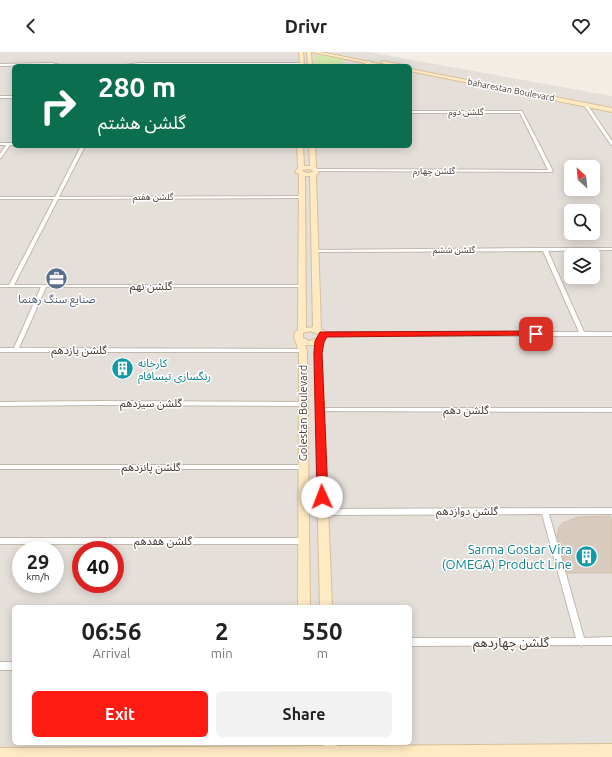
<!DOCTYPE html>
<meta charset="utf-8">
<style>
:root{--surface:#fff;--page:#f2f2f2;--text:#222;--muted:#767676;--accent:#ff1b11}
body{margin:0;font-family:Ubuntu,"Noto Sans Arabic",sans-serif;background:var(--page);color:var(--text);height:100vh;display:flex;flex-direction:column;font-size:15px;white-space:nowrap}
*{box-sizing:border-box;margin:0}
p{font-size:13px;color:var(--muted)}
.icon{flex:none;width:22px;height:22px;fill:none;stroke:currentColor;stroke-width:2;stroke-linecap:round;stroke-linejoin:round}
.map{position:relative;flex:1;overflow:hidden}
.sheet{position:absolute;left:12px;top:553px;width:400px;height:140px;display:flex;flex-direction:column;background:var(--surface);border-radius:6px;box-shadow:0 2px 10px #0003}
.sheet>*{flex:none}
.hud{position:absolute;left:12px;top:12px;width:400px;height:84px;border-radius:6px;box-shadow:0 2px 10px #0003;background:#0b6e4f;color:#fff;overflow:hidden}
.needle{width:26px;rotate:333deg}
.buttons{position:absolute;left:564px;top:108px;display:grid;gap:8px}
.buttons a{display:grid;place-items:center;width:36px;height:36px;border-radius:6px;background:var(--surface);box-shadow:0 2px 10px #0003;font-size:20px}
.speed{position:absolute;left:12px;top:489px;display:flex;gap:8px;font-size:20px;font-weight:700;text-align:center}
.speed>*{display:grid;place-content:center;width:52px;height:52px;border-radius:50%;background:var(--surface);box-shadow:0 2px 10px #0003;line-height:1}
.speed small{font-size:10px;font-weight:400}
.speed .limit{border:6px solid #d22;background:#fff;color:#111}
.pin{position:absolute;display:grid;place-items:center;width:34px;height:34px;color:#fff;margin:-17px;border-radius:8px;box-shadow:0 2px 6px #0006}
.me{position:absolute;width:44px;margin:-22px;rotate:358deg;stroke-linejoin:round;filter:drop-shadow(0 0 3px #0008)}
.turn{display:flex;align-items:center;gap:14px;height:84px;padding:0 20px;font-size:18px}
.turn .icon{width:52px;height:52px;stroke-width:2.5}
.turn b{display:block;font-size:28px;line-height:34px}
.eta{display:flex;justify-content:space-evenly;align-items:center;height:68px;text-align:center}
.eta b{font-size:24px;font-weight:700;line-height:28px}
.button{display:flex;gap:8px;margin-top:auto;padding:8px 20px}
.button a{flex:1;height:46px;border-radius:6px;background:var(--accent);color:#fff;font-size:16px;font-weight:700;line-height:46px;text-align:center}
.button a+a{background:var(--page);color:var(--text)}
header{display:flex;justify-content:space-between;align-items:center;height:52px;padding:0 20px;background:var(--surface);font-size:18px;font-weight:700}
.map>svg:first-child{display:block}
.industrial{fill:#e5dfda;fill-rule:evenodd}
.green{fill:#d4e9ad}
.building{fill:#d8cbbd;stroke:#d0bfad}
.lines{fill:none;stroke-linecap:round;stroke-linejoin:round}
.street-casing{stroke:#c2b7ab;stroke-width:2}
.secondary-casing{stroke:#d8bf96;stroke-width:2}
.street{fill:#fff;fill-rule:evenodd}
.secondary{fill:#ffeac4;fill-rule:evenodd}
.route{fill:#ff1b11;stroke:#a6120b}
.labels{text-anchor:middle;stroke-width:3;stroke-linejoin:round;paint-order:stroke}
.far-street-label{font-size:9px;fill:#463d35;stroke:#fff}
.street-label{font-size:11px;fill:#463d35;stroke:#fff}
.service-label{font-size:11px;fill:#4e5e75;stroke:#fff}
.culture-label{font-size:11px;fill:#0d838f;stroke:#fff;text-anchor:start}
.near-culture-label{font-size:13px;fill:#0d838f;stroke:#fff;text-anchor:end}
.near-street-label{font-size:13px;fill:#463d35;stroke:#fff}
</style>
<header><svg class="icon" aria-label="back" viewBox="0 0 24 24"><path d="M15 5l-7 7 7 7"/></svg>Drivr<svg class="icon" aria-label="heart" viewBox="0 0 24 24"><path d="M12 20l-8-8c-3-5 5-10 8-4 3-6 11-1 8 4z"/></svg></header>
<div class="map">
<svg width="612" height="705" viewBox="0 0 612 705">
<rect width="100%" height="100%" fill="#f3eee5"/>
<path class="industrial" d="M0,0h368l244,44v661h-612zM14,14h396v80h-396zM571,115h22v22h-22zM571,159h22v22h-22zM571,203h22v22h-22zM21,498h34v34h-34zM81,498h34v34h-34zM14,555h396v136h-396z"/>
<path class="green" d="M320,3l23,4 2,7h-30l-1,-10z"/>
<g class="building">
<path d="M118,310h13l-3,13h-14z"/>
<path d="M610,464l2,5v52h-45l-10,-37 2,-9 4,-4 15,-6z"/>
</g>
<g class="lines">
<defs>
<g id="street">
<path d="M368,9l3,1 -3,4h-4z"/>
<path d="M52,11l12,3 -12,-1 -52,1v-2z"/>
<path d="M139,11h163l2,1 -2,1h-163l-21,1z"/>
<rect x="0" y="44" width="14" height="2"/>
<path d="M586,52h1l25,37v4h-1l-27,-40z"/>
<path d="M410,59h112l31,60 -2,1 -234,-1 -2,-1 2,-1 231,1 -28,-57h-110z"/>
<path d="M0,91h14v2h-4l-9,13h-1v-4l6,-9h-6z"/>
<path d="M81,94h4l-26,51 243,-1 2,1 -2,1 -244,1 -44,86h288l2,1 -2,1h-256l-27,61 284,1 2,1 1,1 -1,1h-305v-4h14l27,-61h-41v-2h9l45,-86h-54v-2h55z"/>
<path d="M543,196h69v2l-64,1 36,81h28v4h-289l-3,-2 3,-2h256l-36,-81 -228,1 -2,-1 2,-1z"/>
<path d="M100,349l203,1 3,2 -3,2 -203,-1 -100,1v-4z"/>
<path d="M320,356h292v4l-294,-1 -1,-1 1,-1z"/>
<path d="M0,413h305l1,2 -1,2h-305z"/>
<path d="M612,456v6h-63l35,124 28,-1v8h-29l-2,1 -2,-1 -169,1v-8h166l-34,-124 -219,1 -2,-1 -1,-2 1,-2 2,-1z"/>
<path d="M0,486h303l3,1 1,2 -1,2 -3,1h-303z"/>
<rect x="0" y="610" width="14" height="8"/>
</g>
<g id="secondary">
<path d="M299,0h4l1,14h-4z"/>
<path d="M307,0h4l1,14h-4z"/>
<path d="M312,0h9l68,14h-9z"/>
<path d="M383,9l20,4v1h-8l-14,-3z"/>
<path d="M410,17l202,39v4l-202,-41z"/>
<path d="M297,94h6l1,20h6l-1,-20h6l1,21 3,6 -3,2 5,155h3l3,5 -3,6 -2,12 10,254h-12l-6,-254 1,-8h-10l2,6 3,256h-12l1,-256 -5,-14 1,-5 3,-2 1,-156 -4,-2 3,-4zM308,117l4,1 1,2 -6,1 -5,-2 1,-1zM305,124h5l3,151 -7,1zM310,279l8,3v4l-9,3 -6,-3v-5z"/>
<path d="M323,691h14v3l275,-2v13h-612v-9l324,-2z"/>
</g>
</defs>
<use href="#street" class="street-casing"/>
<use href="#secondary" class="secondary-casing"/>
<use href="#street" class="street"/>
<use href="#secondary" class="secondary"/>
</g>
<path class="route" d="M536,279l3,1v3l-212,2 -3,5 -2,11 6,144 -2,3h-7l-2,-3 -3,-144 1,-12 5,-9z"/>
<defs>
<symbol id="office-disc" viewBox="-11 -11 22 22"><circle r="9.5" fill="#5c6f8a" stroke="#fff"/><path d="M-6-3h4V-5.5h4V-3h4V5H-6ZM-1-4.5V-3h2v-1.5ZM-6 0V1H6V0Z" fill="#fff"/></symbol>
<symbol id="building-disc" viewBox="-11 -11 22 22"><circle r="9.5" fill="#0f9aa8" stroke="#fff"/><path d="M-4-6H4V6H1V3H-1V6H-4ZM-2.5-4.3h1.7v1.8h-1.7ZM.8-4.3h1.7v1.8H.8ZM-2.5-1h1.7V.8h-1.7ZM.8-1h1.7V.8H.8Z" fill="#fff"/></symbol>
</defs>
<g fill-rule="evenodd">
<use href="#office-disc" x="44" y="214" width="25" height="25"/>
<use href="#building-disc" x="110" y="304" width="25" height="25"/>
<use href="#building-disc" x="574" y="492" width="25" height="25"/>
</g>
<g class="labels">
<g class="far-street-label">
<text transform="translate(511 38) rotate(11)" y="3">baharestan Boulevard</text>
<text x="466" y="63">گلشن دوم</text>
<text x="434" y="122">گلشن چهارم</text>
<text x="153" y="148">گلشن هفتم</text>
<text x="454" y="201">گلشن ششم</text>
</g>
<g class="street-label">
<text x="151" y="238">گلشن نهم</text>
<text x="79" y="302">گلشن یازدهم</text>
<text x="151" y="355">گلشن سیزدهم</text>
<text x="466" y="362">گلشن دهم</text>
<text transform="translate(303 361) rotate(-90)" y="4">Golestan Boulevard</text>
<text x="151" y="419">گلشن پانزدهم</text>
<text x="467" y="463">گلشن دوازدهم</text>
<text x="163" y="493">گلشن هفدهم</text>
</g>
<g class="service-label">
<text x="57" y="251">صنایع سنگ رهنما</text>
</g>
<g class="culture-label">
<text x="138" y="315">کارخانه<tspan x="138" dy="13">رنگسازی تیسافام</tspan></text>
</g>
<g class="near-culture-label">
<text x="572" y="502">Sarma Gostar Vira<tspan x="572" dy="15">(OMEGA) Product Line</tspan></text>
</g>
<g class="near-street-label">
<text x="511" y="595">گلشن چهاردهم</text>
</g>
</g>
</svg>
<div class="buttons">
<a><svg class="needle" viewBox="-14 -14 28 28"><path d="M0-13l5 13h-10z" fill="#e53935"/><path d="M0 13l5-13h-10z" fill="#767676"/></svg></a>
<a><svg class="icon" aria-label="search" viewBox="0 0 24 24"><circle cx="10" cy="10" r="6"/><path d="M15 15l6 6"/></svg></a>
<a><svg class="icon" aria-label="layers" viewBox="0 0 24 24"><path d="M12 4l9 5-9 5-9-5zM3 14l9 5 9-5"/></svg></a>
</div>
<div class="speed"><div>29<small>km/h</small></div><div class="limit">40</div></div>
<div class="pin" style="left:536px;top:282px;background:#d93025"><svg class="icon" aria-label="arrive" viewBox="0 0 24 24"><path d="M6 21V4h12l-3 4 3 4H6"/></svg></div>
<svg class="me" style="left:322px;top:445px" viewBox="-20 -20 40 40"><circle r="19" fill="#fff"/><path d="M0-13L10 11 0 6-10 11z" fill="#ff1b11"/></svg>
<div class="hud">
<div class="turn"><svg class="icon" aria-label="right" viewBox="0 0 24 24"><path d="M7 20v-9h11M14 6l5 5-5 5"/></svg><div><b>280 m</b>گلشن هشتم</div></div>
</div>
<section class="sheet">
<div class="eta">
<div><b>06:56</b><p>Arrival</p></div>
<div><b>2</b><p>min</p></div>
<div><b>550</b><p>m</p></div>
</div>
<div class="button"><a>Exit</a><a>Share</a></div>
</section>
</div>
